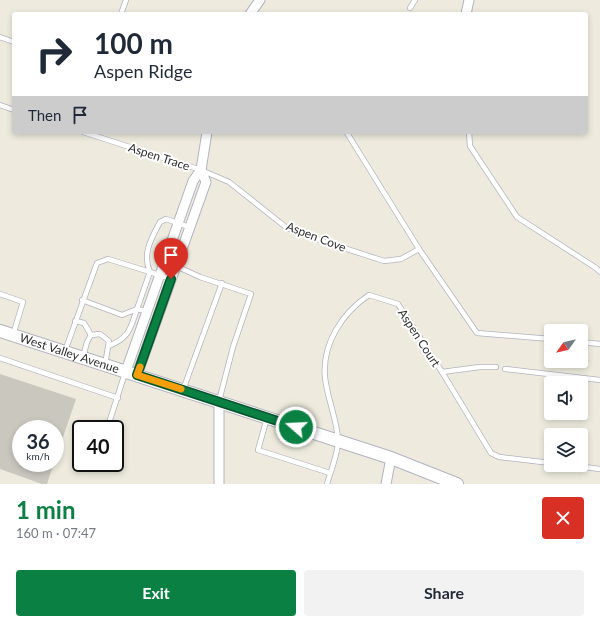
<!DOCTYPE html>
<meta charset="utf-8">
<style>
:root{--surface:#fff;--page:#f2f2f3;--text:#1f2937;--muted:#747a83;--accent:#0b8043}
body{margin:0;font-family:Lato,sans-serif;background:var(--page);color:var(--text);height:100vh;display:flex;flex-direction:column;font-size:15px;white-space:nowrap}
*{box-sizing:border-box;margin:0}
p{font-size:13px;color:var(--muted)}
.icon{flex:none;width:22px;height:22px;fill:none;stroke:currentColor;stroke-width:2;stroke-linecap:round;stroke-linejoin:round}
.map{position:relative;height:484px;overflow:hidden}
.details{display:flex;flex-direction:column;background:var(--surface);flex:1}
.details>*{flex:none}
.guide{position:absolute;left:12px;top:12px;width:576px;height:122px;border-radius:4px;box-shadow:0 2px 6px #0003;background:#fff;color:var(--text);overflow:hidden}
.needle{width:26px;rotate:236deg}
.buttons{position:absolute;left:544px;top:324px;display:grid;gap:8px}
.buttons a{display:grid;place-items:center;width:44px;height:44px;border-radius:4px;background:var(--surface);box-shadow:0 2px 6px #0003;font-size:20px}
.speed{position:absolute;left:12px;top:420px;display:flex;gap:8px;font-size:20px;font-weight:700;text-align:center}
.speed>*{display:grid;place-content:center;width:52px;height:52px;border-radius:50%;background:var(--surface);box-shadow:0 2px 6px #0003;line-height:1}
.speed small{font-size:10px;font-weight:400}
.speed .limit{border:2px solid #111;border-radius:6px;background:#fff;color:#111}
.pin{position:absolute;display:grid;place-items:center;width:34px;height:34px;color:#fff;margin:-41px -17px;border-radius:50% 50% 50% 0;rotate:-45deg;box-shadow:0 0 4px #0007}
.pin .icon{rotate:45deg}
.me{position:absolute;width:44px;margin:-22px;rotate:289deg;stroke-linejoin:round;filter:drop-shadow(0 0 3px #0008)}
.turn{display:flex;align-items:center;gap:14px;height:84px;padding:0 16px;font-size:18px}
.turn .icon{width:52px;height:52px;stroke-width:2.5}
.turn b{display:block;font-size:28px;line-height:34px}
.then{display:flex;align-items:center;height:38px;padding:0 16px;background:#0003;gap:8px;font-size:15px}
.round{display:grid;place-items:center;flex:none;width:42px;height:42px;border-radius:4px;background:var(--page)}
.headline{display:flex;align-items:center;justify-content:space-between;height:68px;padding:0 16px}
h1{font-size:24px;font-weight:700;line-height:30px;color:var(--accent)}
.primary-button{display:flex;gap:8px;margin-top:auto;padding:8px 16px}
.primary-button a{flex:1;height:46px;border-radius:4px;background:var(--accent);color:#fff;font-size:16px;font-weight:700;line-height:46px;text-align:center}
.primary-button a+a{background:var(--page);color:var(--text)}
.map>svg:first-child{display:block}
.building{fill:#c9c7be}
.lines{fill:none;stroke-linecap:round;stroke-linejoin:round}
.service-casing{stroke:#b2b2c0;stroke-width:6}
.minor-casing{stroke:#b2b2c0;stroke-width:11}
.tertiary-casing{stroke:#b2b2c0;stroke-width:14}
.service{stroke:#fff;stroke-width:4.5}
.minor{stroke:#fff;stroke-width:9}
.tertiary{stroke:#fff;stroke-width:12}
.route-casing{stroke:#07532c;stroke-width:10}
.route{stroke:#0b8043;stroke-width:7}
.slow{stroke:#f59e0b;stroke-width:7}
.labels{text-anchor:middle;stroke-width:4;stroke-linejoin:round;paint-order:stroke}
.street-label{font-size:12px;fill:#2c2c2c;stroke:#fff}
</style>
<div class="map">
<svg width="600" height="484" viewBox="0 0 600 484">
<rect width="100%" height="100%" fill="#eeebde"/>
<path class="building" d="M0,374l76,25 -21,62v-32h-34v34h33l-7,21h-5l-42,-15z"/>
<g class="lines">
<defs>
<g id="service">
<path d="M410,8l5,-8"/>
<path d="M121,14l5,-14"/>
<path d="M0,37l14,5"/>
<path d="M0,105l14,5"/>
<path d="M83,132l118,38 28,12 58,46 23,9 74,24 17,-2 18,-10"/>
<path d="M349,132l-2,1 72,116 58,84 74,6"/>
<path d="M469,132l1,14 47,71 79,51 4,4"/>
<path d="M176,266l24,11 51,17 -18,53 -14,54"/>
<path d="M150,272c-8,-18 1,-33 10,-50l6,-3 23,8"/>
<path d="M0,294l23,8 -10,33"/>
<path d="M82,300l40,15 15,-6"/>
<path d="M146,311l-9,-2 13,-37 21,7"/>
<path d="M75,321l9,2 7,12"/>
<path d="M581,342l19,2"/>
<path d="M109,346c21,-9 21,-17 28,-37"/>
<path d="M65,351l32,-88 11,-4 42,13"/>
<path d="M83,357l4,-15 4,-7 9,-1 9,7 -4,24"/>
<path d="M0,358l118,40"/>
<path d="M505,369l95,11"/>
<path d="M442,372l49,81 8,4 52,6"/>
<path d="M183,390l39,-107"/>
<path d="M267,418l-9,32 72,23"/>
<path d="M107,429l18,-56"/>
<path d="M569,465l31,4"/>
<path d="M327,484c3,-11 12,-33 11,-44 -1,-21 -11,-42 -13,-63 -3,-33 17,-64 44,-82l29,9 44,68 38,-5h16"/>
</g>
<g id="minor">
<path d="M250,14l10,-14"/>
<path d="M466,14l3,-14"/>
<path d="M126,371l67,-190 8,-11"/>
<path d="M137,375l69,-193 -5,-12 6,-38"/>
<path d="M219,484v-83"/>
<path d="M386,484l5,-26"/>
</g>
<g id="tertiary">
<path id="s1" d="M0,331l391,127 66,26"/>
</g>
</defs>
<use href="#service" class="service-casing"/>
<use href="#minor" class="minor-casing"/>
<use href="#tertiary" class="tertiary-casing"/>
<use href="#service" class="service"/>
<use href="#minor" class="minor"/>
<use href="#tertiary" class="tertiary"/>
</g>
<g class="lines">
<defs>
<path id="route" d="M171,279l-34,96 159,52"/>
</defs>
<use href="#route" class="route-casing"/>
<use href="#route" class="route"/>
<path class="slow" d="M140,367l-3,8 44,14"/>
</g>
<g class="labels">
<g class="street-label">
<text transform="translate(159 157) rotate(18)" y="4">Aspen Trace</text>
<text transform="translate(316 237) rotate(21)" y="4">Aspen Cove</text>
<text transform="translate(419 338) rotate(57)" y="4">Aspen Court</text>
<text dy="4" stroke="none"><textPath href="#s1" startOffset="73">West Valley Avenue</textPath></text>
</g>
</g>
</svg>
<div class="buttons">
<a><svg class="needle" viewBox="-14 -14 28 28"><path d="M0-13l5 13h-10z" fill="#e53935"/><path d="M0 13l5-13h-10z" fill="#747a83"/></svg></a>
<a><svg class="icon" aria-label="sound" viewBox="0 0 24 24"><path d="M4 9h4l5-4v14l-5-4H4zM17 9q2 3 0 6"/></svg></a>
<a><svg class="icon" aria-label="layers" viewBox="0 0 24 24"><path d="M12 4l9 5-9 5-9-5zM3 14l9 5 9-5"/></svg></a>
</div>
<div class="speed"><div>36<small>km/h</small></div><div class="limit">40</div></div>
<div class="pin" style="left:171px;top:279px;background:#d93025"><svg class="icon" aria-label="arrive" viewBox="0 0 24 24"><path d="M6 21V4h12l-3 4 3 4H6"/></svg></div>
<svg class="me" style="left:296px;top:427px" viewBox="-20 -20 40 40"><circle r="17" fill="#0b8043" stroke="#fff" stroke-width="3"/><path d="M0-11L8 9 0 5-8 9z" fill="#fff"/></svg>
<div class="guide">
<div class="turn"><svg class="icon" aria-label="right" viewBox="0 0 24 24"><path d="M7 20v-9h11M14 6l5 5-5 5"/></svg><div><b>100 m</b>Aspen Ridge</div></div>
<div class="then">Then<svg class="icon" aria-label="arrive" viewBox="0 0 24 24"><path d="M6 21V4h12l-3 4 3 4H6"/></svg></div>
</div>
</div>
<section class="details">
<div class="headline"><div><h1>1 min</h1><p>160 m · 07:47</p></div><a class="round" style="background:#d93025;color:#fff"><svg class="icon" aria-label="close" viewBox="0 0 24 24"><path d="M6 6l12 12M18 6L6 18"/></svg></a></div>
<div class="primary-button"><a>Exit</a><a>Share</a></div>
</section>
